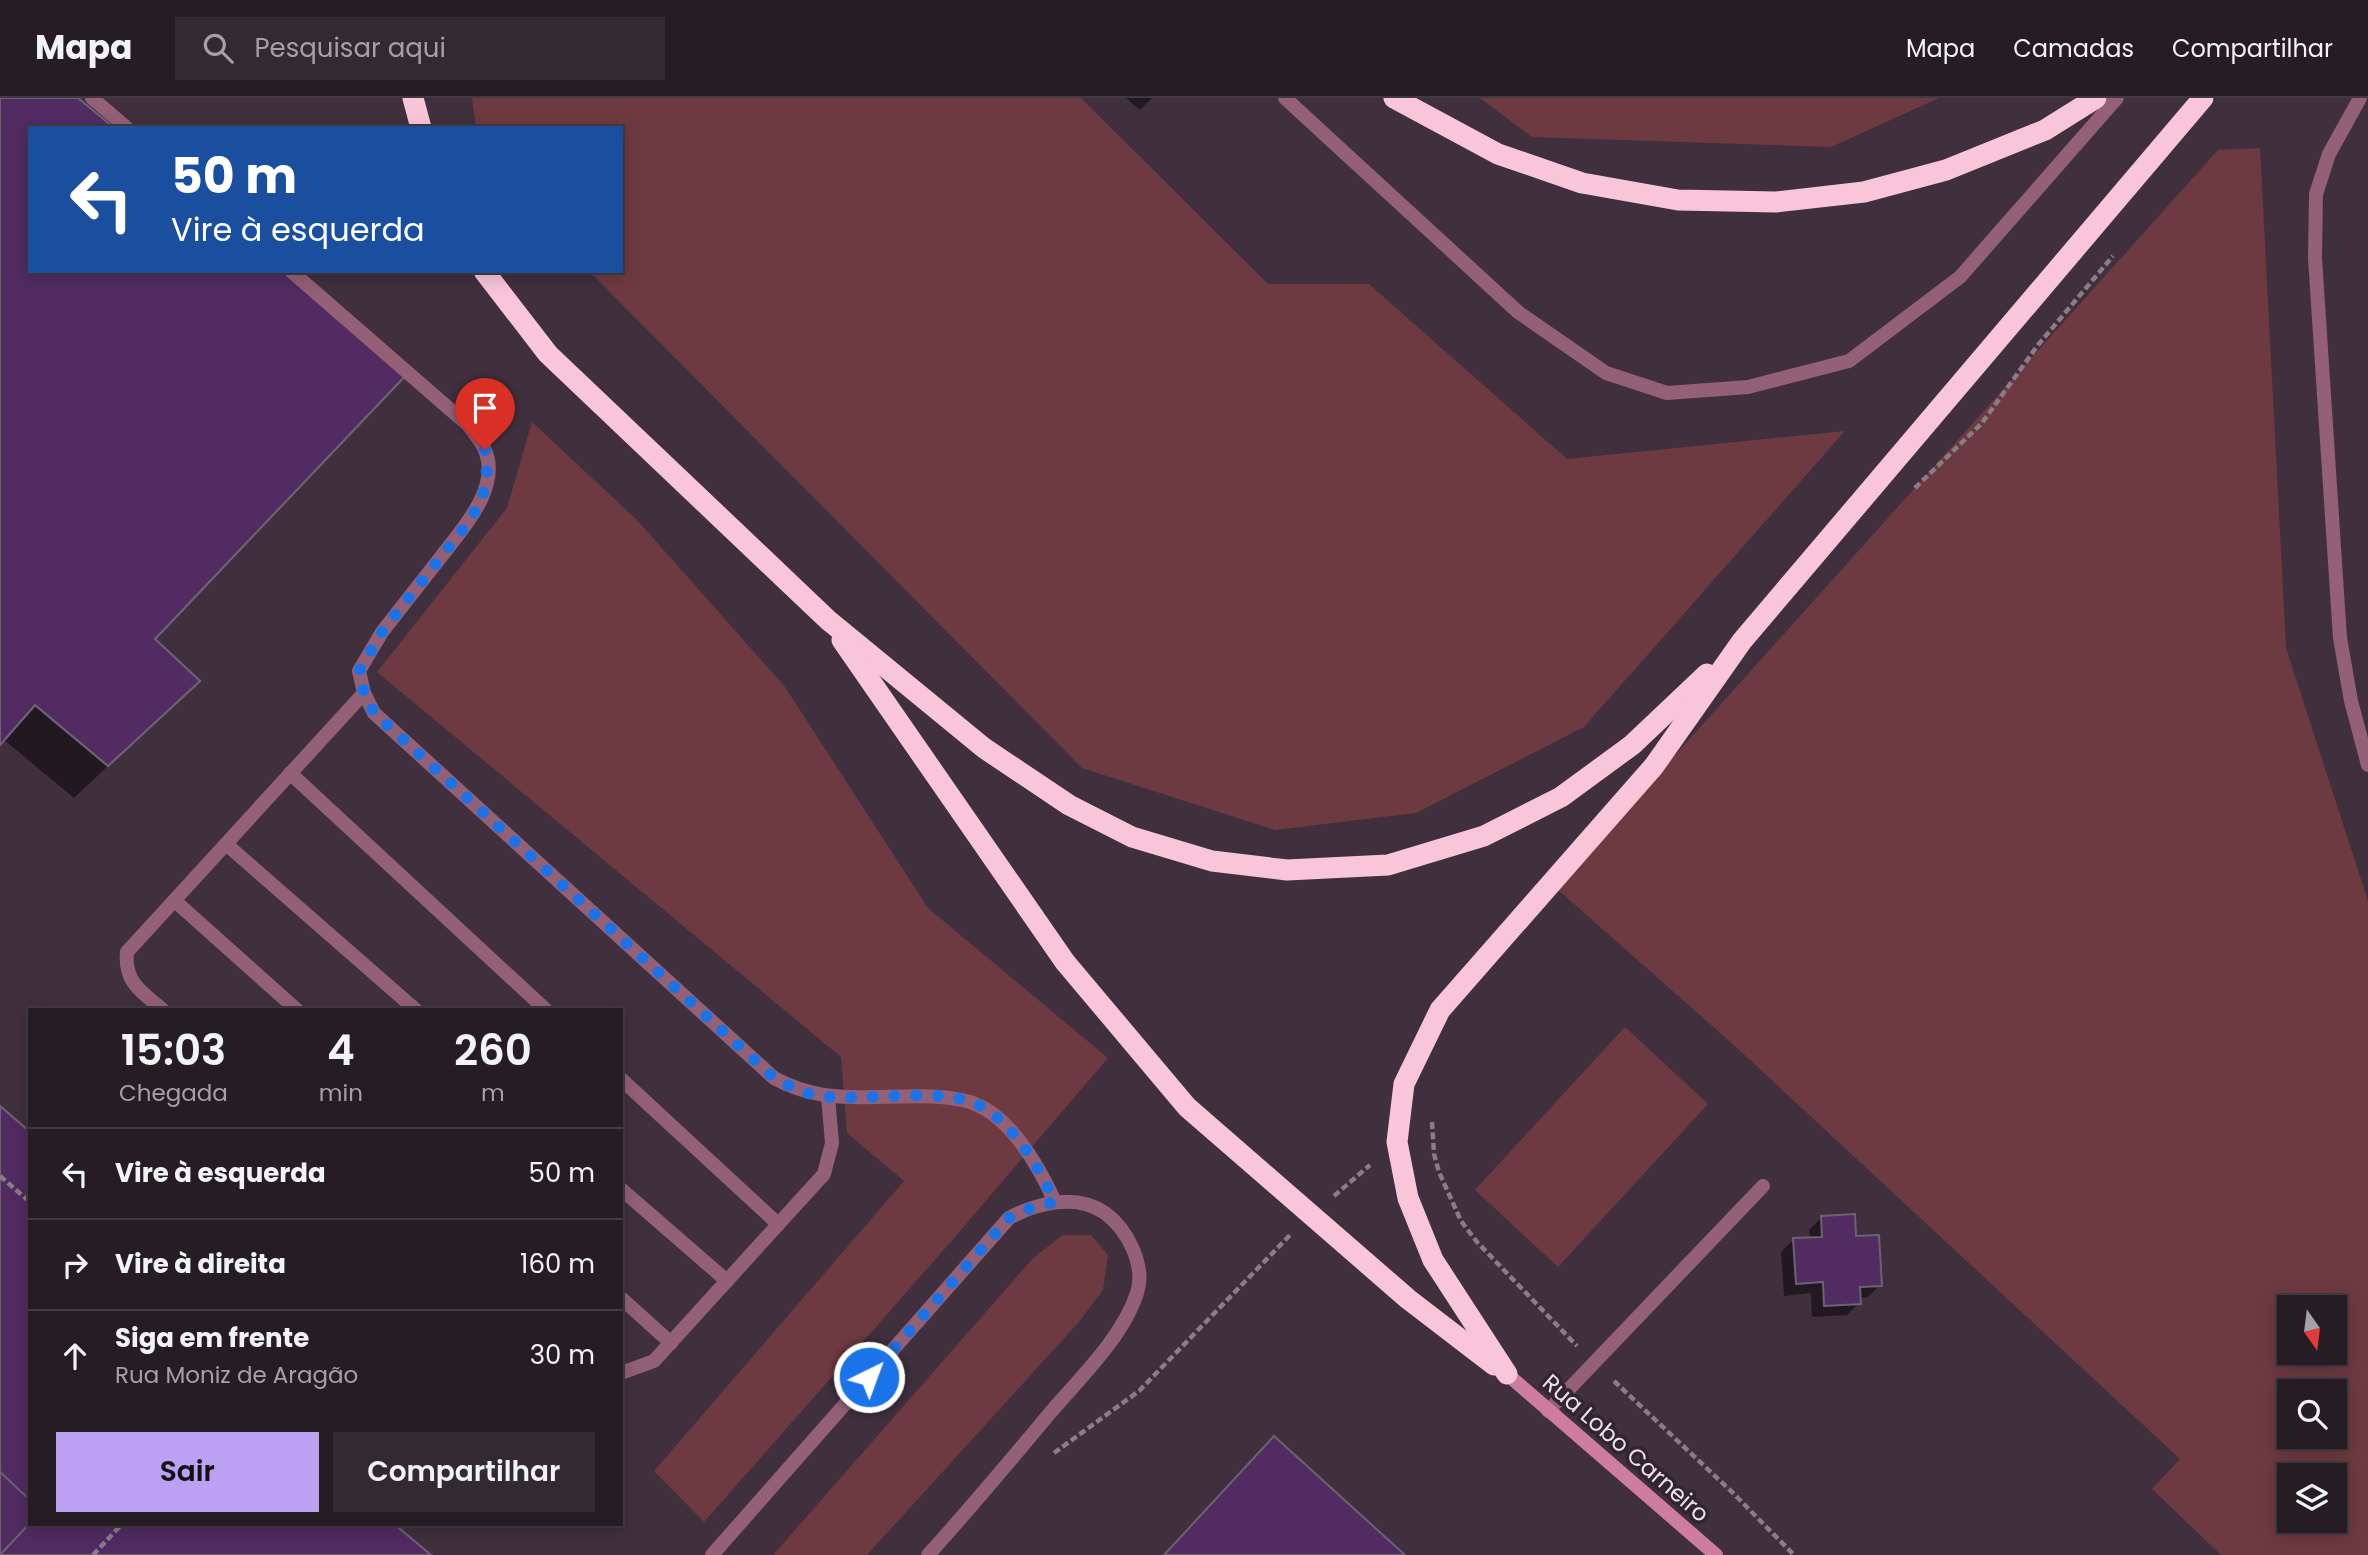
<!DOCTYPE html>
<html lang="pt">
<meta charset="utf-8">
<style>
:root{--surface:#261c24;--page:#322931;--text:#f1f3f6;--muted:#a4a1a6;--line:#423a41;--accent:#bca0f2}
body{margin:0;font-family:Poppins,sans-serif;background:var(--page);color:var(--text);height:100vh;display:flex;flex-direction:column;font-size:26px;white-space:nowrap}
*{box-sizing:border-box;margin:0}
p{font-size:23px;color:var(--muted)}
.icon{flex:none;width:38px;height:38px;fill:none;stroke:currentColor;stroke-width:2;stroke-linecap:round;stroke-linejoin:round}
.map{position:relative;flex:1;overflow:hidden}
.details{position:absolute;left:28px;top:910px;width:595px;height:518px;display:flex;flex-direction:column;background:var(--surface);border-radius:0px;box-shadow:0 4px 18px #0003,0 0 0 2px var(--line)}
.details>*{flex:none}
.top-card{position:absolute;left:28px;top:28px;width:595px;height:147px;border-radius:0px;box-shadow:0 4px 18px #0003,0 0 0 2px var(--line);background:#1a4fa0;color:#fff;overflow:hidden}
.needle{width:46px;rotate:166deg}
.tools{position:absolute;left:2277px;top:1197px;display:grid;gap:14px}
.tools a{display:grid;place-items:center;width:70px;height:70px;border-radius:0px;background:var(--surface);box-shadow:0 4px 18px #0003,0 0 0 2px var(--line);font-size:35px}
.pin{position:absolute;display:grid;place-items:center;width:60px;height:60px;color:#fff;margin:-72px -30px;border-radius:50% 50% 50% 0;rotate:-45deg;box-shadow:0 0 7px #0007}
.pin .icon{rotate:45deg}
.me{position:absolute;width:77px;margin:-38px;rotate:42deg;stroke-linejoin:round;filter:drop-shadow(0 0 5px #0008)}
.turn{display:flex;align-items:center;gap:24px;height:147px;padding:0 28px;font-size:32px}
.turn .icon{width:91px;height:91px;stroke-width:2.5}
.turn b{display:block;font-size:49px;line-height:60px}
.eta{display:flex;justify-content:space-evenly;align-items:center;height:119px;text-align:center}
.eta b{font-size:42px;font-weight:600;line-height:49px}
.button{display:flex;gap:14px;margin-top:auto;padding:14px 28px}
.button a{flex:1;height:80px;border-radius:0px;background:var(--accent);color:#111;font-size:28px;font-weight:600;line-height:80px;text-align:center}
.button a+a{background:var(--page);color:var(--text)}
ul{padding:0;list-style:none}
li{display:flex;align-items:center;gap:21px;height:91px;padding:0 28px;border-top:2px solid var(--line)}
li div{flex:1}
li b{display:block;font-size:26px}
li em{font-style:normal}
header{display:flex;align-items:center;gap:42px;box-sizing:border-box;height:98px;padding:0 35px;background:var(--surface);border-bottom:2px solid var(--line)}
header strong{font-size:33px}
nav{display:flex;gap:38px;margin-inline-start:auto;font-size:24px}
.search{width:490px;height:63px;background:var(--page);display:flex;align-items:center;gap:18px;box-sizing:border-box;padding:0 24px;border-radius:0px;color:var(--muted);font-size:26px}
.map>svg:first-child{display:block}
.built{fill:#402f3d;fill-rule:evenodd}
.green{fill:#6e3a41;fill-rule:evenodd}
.shadow{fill:#0007}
.building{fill:#512b62;stroke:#6c6271;stroke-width:2}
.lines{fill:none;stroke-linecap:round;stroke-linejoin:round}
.path{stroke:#897d87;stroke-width:4.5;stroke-dasharray:7 3.5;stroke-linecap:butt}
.lane{stroke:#936075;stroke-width:14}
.street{stroke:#936075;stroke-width:14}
.secondary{stroke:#ce7da0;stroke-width:14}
.highway{stroke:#f9c5d9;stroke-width:21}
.route{stroke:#1a73e8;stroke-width:12;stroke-dasharray:0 21.6}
.labels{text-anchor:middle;stroke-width:7;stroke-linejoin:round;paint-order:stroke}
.street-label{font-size:23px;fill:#ece3ea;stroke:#322530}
</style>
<header>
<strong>Mapa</strong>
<div class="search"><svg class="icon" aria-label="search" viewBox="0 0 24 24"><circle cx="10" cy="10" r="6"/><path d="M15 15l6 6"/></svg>Pesquisar aqui</div>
<nav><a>Mapa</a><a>Camadas</a><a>Compartilhar</a></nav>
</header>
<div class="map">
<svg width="2368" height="1457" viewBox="0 0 2368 1457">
<rect width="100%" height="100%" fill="#322530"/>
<path class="built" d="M0,0h2368v1457h-2368zM30,30h591v143h-591zM30,912h591v514h-591zM2289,1209h45v46h-45zM2289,1293h45v46h-45zM2289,1377h45v46h-45z"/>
<g class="green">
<path d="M472,0h609l187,186h101l198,175 278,-28 -261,296 -168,86 -141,17 -193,-62 -493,-497h32v-143h-145z"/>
<path d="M1480,0h459l-108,49 -299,-10z"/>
<path d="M2260,50l26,500 82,253v654h-147l-69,-66 28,-30 -444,-412 -180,-159 662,-738zM2289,1209h45v46h-45zM2289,1293h45v46h-45zM2289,1377h45v46h-45z"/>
<path d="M532,324l106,99 147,166 143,221 180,150 -159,186 -245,278 -50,-51 250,-290 -57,-48 -6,-76 -464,-385 130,-164z"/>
<path d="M1625,929l83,77 -150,163 -83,-77z"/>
<path d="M1063,1137h28l17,20 -5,35 -25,33 -211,232h-94l261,-298z"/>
</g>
<g class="shadow">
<path d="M0,0h76l-46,30v143l122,368 46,42 -124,117 -71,-59 -3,4z"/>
<path d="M1126,0h26l-12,12z"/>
<path d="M1821,1120l34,20 25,47 -12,12 -9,1v5l-12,12 -35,2 -1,-24 -27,3 -3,-44 12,-12 17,-1 -1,-9z"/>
</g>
<g class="building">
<path d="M0,0h78l36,30h-84v143h256l122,102 -253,266 45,42 -92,85 -73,-61 -35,40z"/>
<path d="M0,0h78l36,30h-84v143h256l122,102 -253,266 45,42 -92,85 -73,-61 -35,40z"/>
<path d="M0,1008l30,26v392h364l37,31h-431z"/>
<path d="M0,1008l30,26v368l-30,-28z"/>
<path d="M1855,1116l1,22 23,-1 3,51 -22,1 1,17 -37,2 -1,-24 -27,2 -3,-46 29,-1 -1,-21z"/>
<path d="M1274,1338l131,119h-241z"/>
<path d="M30,1425l364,1 37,31h-431z"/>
</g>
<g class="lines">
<g class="path">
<path d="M1915,390l67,-65 56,-78 75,-89"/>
<path d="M1432,1024l2,32 5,18 22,49 16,21 100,104"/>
<path d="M0,1078l30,26"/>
<path d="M1334,1098l36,-31"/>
<path d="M1614,1283l118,111 62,63"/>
<path d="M1054,1355l85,-62 152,-157"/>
<path d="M93,1457l29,-31"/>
</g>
<g class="lane">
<path d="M1285,0l233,214 88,61 61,20 81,-6 101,-26 111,-84 157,-179"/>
<path d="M2360,0l-31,56 -13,40 -1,64 25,380 11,63 17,64"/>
<path d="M444,455l-62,79 -23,39 5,22 10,20 400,365c33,18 63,20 99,19 32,0 66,-4 97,5 40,13 69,65 85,100"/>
<path d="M290,675l256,237"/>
<path d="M226,746l190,166"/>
<path d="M175,803l122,109"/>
<path d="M163,912c-21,-18 -39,-27 -36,-58l237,-259"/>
<path d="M621,981l157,145"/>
<path d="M621,1091l106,92"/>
<path d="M621,1200l50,45"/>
<path d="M621,1275l33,-12 170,-187 8,-31 -4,-47"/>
<path d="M1548,1313l215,-225"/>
</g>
<g class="street">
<path d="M92,0l35,30"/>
<path d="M291,173l177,154c5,7 12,15 16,23 18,37 -19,78 -40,105"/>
<path d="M712,1457l297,-337c28,-15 67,-25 96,-5 22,16 41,52 32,80 -14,44 -58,86 -87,120 -40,48 -80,96 -122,142"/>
</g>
<path class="secondary" d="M1507,1276l209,181"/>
<g class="highway">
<path d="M413,0l8,30"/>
<path d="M1394,0l104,56 84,29 96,17 98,2 88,-10 82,-22 99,-40 51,-32"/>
<path d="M484,173l64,83 280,266 156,128 85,57 63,32 80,24 75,9 101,-5 96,-29 77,-39 71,-52 75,-71"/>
<path d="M842,542l223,322 122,145 221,192 86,66"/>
<path d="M1507,1276l-74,-114 -25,-62 -11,-56 7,-58 36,-74 214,-244 88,-125 461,-543"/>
</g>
</g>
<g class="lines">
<path class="route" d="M485,352c4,33 1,40 -14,69l-89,113 -23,39 5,22 10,20 400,365c13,7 26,14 40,17 51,10 133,-14 175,16 31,23 50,58 66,91l-24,6 -22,10 -140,159"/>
</g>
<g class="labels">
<g class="street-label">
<text transform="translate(1626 1350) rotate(41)" y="8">Rua Lobo Carneiro</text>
</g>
</g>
</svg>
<div class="tools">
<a><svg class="needle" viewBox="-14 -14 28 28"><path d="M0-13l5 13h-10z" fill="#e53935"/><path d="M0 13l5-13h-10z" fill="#a4a1a6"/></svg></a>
<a><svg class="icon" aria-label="search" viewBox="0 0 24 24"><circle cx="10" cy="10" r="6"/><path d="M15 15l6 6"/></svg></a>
<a><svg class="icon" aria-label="layers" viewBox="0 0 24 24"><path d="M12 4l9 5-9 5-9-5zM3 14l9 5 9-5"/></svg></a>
</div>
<div class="pin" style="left:485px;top:352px;background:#d93025"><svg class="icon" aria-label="arrive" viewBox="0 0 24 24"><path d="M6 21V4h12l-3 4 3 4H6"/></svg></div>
<svg class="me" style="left:869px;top:1279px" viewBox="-20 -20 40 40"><circle r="17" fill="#1a73e8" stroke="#fff" stroke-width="3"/><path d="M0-11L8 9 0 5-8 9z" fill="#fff"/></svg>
<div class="top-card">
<div class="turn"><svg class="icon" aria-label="left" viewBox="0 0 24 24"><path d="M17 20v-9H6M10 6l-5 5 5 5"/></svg><div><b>50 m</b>Vire à esquerda</div></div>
</div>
<section class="details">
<div class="eta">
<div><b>15:03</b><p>Chegada</p></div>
<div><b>4</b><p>min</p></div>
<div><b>260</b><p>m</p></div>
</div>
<ul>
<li><svg class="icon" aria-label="left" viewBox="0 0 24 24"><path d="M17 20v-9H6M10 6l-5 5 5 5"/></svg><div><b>Vire à esquerda</b></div><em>50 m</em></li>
<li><svg class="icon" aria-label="right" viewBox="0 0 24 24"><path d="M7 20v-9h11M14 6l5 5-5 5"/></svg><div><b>Vire à direita</b></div><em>160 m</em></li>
<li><svg class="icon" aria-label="ahead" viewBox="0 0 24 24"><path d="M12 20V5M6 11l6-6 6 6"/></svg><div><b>Siga em frente</b><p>Rua Moniz de Aragão</p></div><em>30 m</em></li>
</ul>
<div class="button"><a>Sair</a><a>Compartilhar</a></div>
</section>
</div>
